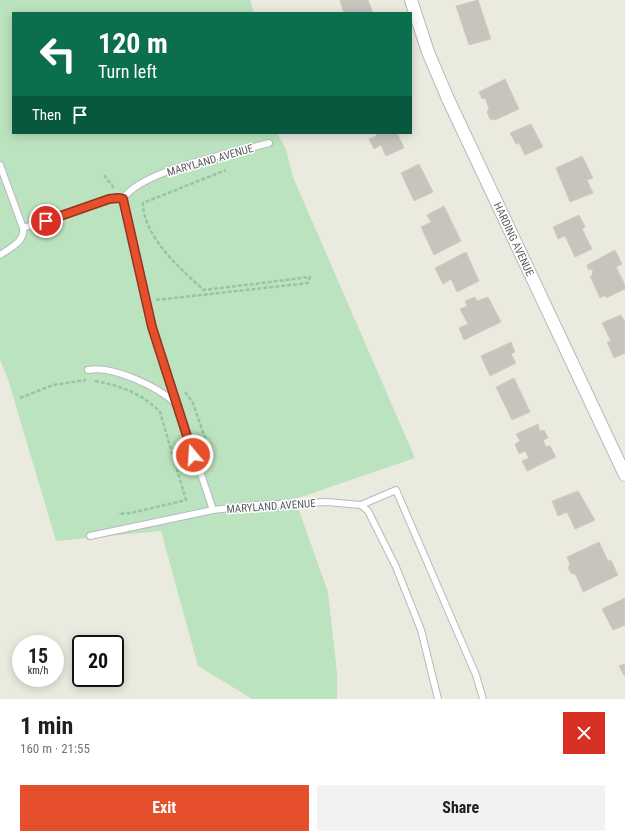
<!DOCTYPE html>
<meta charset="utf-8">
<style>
:root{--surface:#fff;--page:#f2f2f2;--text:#202124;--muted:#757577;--accent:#e64f2b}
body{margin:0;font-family:"Roboto Condensed",sans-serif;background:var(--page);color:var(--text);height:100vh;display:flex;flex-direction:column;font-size:15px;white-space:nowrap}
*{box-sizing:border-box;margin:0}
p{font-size:13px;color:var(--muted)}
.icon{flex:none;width:22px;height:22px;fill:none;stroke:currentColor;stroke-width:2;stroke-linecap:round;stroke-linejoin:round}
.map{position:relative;height:699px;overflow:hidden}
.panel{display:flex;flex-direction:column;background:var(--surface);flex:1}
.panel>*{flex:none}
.hud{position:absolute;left:12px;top:12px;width:400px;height:122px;border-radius:0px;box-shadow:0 2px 10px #0003;background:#0b6e4f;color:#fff;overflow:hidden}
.speed{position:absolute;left:12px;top:635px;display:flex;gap:8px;font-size:20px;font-weight:700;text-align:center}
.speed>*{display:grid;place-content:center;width:52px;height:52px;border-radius:50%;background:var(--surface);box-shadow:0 2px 10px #0003;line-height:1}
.speed small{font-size:10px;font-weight:400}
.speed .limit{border:2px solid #111;border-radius:6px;background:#fff;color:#111}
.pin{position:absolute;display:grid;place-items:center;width:34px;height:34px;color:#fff;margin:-17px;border:2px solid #fff;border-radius:50%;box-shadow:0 1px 4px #0007}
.me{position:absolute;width:44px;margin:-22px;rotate:342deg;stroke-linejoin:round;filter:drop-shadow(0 0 3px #0008)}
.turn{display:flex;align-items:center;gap:14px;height:84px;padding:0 20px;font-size:18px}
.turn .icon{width:52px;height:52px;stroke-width:2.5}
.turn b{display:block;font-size:28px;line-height:34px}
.then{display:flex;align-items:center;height:38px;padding:0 20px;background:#0003;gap:8px;font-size:15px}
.round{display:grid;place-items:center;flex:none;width:42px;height:42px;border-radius:0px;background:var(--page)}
.overview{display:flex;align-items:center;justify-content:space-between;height:68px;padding:0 20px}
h1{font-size:24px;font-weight:700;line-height:30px}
.cta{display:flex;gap:8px;margin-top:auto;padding:8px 20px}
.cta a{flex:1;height:46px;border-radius:0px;background:var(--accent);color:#fff;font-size:16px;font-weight:700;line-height:46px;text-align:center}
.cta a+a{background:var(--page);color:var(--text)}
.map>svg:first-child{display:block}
.green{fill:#bce3c0}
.building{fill:#c6c4bd;stroke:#d0ccbe}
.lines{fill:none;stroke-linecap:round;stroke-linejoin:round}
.lane-casing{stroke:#b7b9be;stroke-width:8}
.street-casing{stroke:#b7b9be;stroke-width:14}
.path{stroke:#95c4a7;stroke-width:2.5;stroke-dasharray:4 2;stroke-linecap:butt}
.lane{stroke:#fff;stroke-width:6}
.street{stroke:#fff;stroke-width:12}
.route-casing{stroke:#96331c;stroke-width:10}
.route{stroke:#e64f2b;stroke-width:7}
.labels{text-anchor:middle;stroke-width:3;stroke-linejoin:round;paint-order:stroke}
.street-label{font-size:11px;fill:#585b60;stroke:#fff}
</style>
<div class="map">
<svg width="625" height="699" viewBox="0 0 625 699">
<rect width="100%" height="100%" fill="#ebeadf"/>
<path class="green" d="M0,0h250l4,13h-241v120h264l9,16 7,28 122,281 -120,41 33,93 9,81v26h-85l-54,-33 -37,-135 -105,10 -48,-162 -8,-19z"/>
<g class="building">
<path d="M340,0h28l5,13h-29z"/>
<path d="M478,0l13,39 -22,6 -13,-39z"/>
<path d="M505,79l14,30 -24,11 -5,-1 -3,-7 2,-4 -4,-10 -3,1 -3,-7z"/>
<path d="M531,124l12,23 -18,8 -6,-12 -3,1 -6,-11z"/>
<path d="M375,133h22l7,15 -18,8 -5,-11 -7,4 -5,-10 8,-3z"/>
<path d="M582,156l11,22 -6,2 6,13 -23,9 -14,-34z"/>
<path d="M419,164l14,28 -19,9 -13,-28z"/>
<path d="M444,206l17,35 -27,14 -13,-28 10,-5 -4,-7z"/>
<path d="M579,215l6,12 -3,2 10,20 -17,8 -10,-21 -7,3 -5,-12z"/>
<path d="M615,250l7,14 -6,3 9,18v4l-19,9 -1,-3 -5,3 -10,-22h2l1,-6 -5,-1 -1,-4z"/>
<path d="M466,252l13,29 -22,11 -6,-13 -8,5 -8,-16z"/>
<path d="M475,297l2,4 11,-4 13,25 -37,18 -5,-12 9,-4 -8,-15 7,-3 -2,-5z"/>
<path d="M621,315l4,7v31l-11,5 -7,-16 4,-1 -9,-18z"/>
<path d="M511,342l4,10 -4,2 5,9 -26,13 -9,-20z"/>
<path d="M514,378l16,34 -18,8 -16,-33z"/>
<path d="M538,424l2,7 4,-1 4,8 -5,2 3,7 4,-1 6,11 -29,14 -5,-10 7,-3 -4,-7 -6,3 -4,-10 5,-3 -4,-7z"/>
<path d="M578,491l17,29 -20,9 -8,-17 -9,4 -6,-15z"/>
<path d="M599,542l9,19 3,-1 7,15 -35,17 -7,-17 -5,-2 -3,-5 2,-4 -3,-7z"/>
<path d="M625,598v27l-12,5 -11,-21z"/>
<path d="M625,664v13l-6,-11z"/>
</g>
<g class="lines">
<defs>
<g id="lane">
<path d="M269,143c-33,9 -128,27 -146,56l29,128 61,183 43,-5 71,-3 34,3 7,6 28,56 25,63 17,69"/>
<path d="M0,165l23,63 86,-29 10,-1 4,1"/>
<path d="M0,255c10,-7 25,-13 23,-27"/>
<path d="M88,370c24,-5 71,17 88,34"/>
<path d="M361,505l35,-15 80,185 7,24"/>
<path d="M90,536l123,-26"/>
</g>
<path id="street" d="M411,0l17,52 20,47 177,376"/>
</defs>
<use href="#lane" class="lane-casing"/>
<use href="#street" class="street-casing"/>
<g class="path">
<path d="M104,175l10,13"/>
<path d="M156,300l152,-17 2,-6 -106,13c-23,-20 -61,-54 -61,-87l83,-33"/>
<path d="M95,381c24,4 48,13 65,31l26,88 -55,13 -13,1"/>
<path d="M185,392l8,11 14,41"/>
<path d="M20,398l33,-13 33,-5"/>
</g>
<use href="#lane" class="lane"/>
<use href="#street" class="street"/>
</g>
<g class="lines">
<defs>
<path id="route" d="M46,221l63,-22 9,-1 5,1 29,128 41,128"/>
</defs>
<use href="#route" class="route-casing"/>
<use href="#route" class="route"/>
</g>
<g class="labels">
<g class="street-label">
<text transform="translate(210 160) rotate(-16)" y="4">MARYLAND AVENUE</text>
<text transform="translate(514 239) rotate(65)" y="4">HARDING AVENUE</text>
<text transform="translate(271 506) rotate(-4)" y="4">MARYLAND AVENUE</text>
</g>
</g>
</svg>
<div class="speed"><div>15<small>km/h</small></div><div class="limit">20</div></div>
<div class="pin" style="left:46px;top:221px;background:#d93025"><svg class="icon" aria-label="arrive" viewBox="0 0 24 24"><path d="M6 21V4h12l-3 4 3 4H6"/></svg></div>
<svg class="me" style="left:193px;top:455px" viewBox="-20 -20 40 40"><circle r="17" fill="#e64f2b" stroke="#fff" stroke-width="3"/><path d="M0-11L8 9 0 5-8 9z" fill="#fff"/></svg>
<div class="hud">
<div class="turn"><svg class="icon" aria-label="left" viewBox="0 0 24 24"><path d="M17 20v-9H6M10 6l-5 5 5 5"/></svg><div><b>120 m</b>Turn left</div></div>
<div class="then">Then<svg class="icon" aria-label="arrive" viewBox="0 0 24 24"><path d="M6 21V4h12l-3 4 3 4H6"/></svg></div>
</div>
</div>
<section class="panel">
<div class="overview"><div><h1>1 min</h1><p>160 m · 21:55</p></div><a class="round" style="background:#d93025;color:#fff"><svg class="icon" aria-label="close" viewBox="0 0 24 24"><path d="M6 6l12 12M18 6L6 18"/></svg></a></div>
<div class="cta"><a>Exit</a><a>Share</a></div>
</section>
